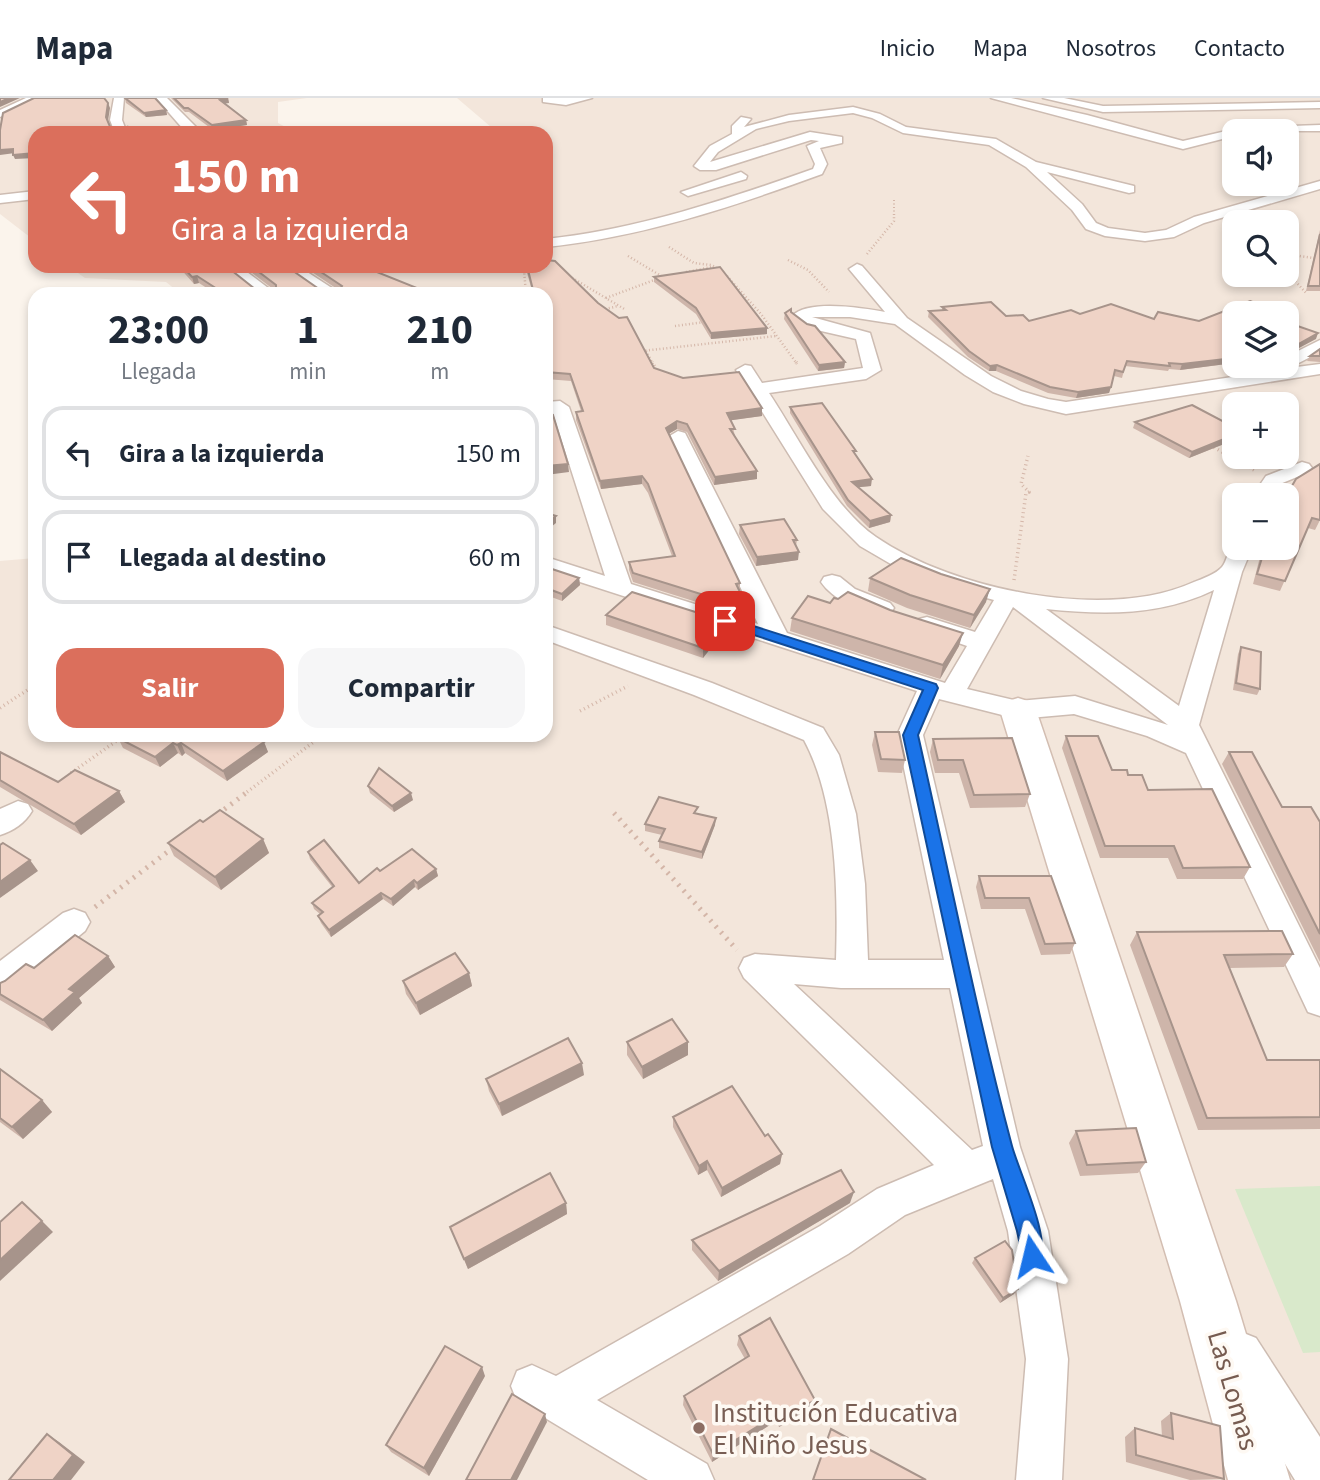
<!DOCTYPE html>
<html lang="es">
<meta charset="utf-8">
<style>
:root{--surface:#fff;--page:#f6f6f7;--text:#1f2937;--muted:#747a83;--line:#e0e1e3;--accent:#db6f5c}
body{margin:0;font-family:"Source Sans 3",sans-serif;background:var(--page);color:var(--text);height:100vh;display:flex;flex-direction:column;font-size:26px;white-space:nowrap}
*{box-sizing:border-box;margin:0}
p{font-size:23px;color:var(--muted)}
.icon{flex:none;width:38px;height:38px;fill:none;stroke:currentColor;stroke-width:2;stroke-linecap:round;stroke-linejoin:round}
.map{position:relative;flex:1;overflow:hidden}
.details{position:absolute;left:28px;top:189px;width:525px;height:455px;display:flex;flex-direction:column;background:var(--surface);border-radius:21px;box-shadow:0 4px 10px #0003}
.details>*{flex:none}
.guide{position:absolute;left:28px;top:28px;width:525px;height:147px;border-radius:21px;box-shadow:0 4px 10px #0003;background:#db6f5c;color:#fff;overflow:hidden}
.fabs{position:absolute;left:1222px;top:21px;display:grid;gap:14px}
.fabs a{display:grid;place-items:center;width:77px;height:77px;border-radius:14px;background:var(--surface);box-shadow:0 4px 10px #0003;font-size:35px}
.pin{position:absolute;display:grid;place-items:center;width:60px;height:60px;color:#fff;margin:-30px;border-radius:14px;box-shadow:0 4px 10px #0006}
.me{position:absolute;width:77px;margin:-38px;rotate:350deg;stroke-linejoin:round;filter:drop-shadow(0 0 5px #0008)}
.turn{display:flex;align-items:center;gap:24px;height:147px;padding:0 28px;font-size:32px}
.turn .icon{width:91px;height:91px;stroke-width:2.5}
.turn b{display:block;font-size:49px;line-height:60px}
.eta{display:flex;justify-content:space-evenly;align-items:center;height:119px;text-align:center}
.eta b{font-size:42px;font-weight:700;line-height:49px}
.action{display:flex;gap:14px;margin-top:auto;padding:14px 28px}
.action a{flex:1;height:80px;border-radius:21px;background:var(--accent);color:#fff;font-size:28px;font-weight:700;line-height:80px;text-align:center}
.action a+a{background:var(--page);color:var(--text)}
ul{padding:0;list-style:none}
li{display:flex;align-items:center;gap:21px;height:94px;margin:0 14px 10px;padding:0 14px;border:4px solid var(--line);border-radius:21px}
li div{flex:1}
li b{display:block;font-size:26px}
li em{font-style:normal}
header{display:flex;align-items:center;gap:42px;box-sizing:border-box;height:98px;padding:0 35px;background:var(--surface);border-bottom:2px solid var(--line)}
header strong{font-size:33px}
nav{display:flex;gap:38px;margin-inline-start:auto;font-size:24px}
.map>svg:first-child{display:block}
.residential{fill:#f3e6db;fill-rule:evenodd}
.green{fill:#d9e9cb}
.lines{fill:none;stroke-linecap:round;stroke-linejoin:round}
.street-casing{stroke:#cdbcb2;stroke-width:3}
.secondary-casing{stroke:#d3beb2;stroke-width:3}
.path-far3{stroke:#d4b6a8;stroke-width:2;stroke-dasharray:1 2.5;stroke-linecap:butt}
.path-far2{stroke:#d4b6a8;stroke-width:2.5;stroke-dasharray:1 2.5;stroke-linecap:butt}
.path-far1{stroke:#d4b6a8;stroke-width:3.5;stroke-dasharray:1 3.5;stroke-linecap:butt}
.path{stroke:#d4b6a8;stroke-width:5;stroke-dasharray:2 6;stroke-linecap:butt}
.street{fill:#fff;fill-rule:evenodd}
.secondary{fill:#fff;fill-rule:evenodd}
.wall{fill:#ceb5aa}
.shaded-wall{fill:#a7948b}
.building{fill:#efd3c6;stroke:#a7948b;stroke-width:2}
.route{fill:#1a73e8;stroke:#114b97;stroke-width:2}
.education-dot{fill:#8d6e63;stroke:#fef9f3;stroke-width:2.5}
.labels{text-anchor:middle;stroke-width:7;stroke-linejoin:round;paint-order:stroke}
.near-street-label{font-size:28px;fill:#765b50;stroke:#fef9f3}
.near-education-label{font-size:28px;fill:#785e54;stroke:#fef9f3;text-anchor:start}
</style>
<header>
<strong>Mapa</strong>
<nav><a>Inicio</a><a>Mapa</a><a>Nosotros</a><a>Contacto</a></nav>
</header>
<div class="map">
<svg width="1320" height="1382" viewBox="0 0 1320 1382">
<rect width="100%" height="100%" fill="#fbf4ec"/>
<g class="residential">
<path d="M0,0h307l-29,4v21l19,10h-262v108l-35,-27z"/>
<path d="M457,0h863v1382h-1320v-919l35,-3v177h511v-441h-365l-15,-12 -81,-4 -17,-12h478v-133h-48zM1234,33h52v53h-52zM1234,124h52v53h-52zM1234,215h52v53h-52zM1234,306h52v53h-52zM1234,397h52v53h-52z"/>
</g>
<path class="green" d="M1320,1088v166l-17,1 -68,-164z"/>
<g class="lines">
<defs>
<g id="street">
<path d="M26,0h14l-40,19v-7z"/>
<path d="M114,0h10l-2,22 5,13h-12l-5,-13z"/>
<path d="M156,0h11l35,35 -18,-3z"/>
<path d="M543,0h49l-26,7 -23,-3z"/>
<path d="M991,0h20l76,17 96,26 56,-13 81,-3v6h-86v5l-51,13z"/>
<path d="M1043,0h21l39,8 217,-4v6l-217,4z"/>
<path d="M853,9l27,7 26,13 90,12 40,23 98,24v6l-5,1 -82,-21 35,32 14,19 12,5 37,5 21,-3 28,-13 126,-36v8l-116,34 -30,14 -29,4 -40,-5 -19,-7 -14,-19 -46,-43 -37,-22 -86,-12 -31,-15 -19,-5 -64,8 -33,8 -38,23 -8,10 100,-30 32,5v6l-22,5 7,16 -5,10c-90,33 -180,63 -276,73v-8c93,-10 179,-39 267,-70l2,-5 -8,-18 12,-5 -8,-1 -95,30h-16l-6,-4 16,-20 22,-12v-8l9,-9 10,2 -7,8 45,-12z"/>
<path d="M741,74l6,4 -1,3 -58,17 -7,-4z"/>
<path d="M35,93v8l-35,4v-8z"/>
<path d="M857,166l5,2 45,52 84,58 30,15 27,8 18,3 219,-33 -7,-3h8v-9l34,-17v12l-31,16 31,-4v10l-254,40 -42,-10 -31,-12 -28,-17 -70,-51 -45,-7h-38l58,16 11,37 -15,9 -97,14c30,45 63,114 107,144 77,53 231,85 318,45 8,-3 22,-8 28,-15 5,-6 6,-17 11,-24l1,5h18l-10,24 -43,153 121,243v48l-12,-4 -122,-259 -39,-17 -73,-22 -56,5 -79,-20 -16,36 97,412 28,84 20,128 -6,121h-46l10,-121 -18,-128 -15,-52 -88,36 -57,39 -251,146 110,64 7,16h-66l-131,-79 -6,-15 6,-15 15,-6 24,11 264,-150 57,-37 57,-24 -190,-187 -5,-10 5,-10 11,-4 81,6c2,-68 1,-159 -32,-220l-110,-45 -148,-55v-15l166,58 111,45 16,27 17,59 9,70 3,76h76l-47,-225 20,-44 -371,-120v-14l59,19 -52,-163 -7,1v-12l14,-1 9,6 62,177 127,40 -90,-187 10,-6 7,2 102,200 158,50 22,-37 -48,-17 -4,-5 4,-5 8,-2 48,15 19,-32 -55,-15 -43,-18 -36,-21 -37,-37 -87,-139 9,-5 6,1 11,17 101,-15 -7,-29 -48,-11 -16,-12c16,-17 71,-8 93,-4l-36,-43zM1214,492l-35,116 -133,-97c58,6 114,7 168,-19zM1013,509l155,118 -93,-29 -57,5 -51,-12zM794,886l47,4h109l33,158 -11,4z"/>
<path d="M222,168h17l37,28h-18z"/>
<path d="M280,168h18l43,28h-19z"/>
<path d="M1302,364l7,2 3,4 -3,4 -29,12 -7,11h-20l13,-19z"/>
<path d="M832,477l8,2 15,12 35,14 4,5 -4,5c-21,5 -57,-13 -69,-31l3,-5z"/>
<path d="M18,703l10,3 4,7c-7,12 -19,20 -32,24v-26z"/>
<path d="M74,811l11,4 5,9 -5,9 -73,59 -12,4v-33l63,-48z"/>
<path d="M1241,1234l15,6 64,99v43h-25l-69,-112 -6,-15 6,-15z"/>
</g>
<path id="secondary" d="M1018,600l13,4 5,8 200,591 54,179h-62l-48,-179 -180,-591 5,-8z"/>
</defs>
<use href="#street" class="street-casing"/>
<use href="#secondary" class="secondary-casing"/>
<path class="path-far3" d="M894,102v16"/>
<g class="path-far2">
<path d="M669,149l25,16 17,2 10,5"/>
<path d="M867,156l27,-33v-7"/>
<path d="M1286,156l34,5"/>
<path d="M628,158l35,21"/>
<path d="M788,162l20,10 21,22"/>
<path d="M524,172l2,24"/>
<path d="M1286,173l21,23"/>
<path d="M686,174l26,-5"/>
<path d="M569,178l57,34"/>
<path d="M727,178l34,38 36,50"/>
<path d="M606,200l51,-19"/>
<path d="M602,212l16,-4"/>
<path d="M675,228l30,-4"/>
<path d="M642,253l134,-15"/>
<path d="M646,253l7,13"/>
</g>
<g class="path-far1">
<path d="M796,264l2,3"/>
<path d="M647,270l8,-1 -3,-5"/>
<path d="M1210,347l44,25"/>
<path d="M1014,482l12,-87 3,-1 -8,-8 7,-28"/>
<path d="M0,610l35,-23"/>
<path d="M580,613l48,-25"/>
<path d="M71,675l54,-38"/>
<path d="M247,694l76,-57"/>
</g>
<g class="path">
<path d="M614,715l123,137"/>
<path d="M218,716l32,-24"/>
<path d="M95,809l79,-60"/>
</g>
<use href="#street" class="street"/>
<use href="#secondary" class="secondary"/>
</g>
<g class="wall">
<path d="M125,0l41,12 1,5 -21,2 -20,-14z"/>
<path d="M171,0h57l1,5h-4l21,17 1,5 -34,5 -24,-18h-4z"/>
<path d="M1320,132v61h-14z"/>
<path d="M178,168h48l29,23h18l-30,-23h43l33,23h18l-34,-23h59l65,28h-211l-17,-11 -5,1z"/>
<path d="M525,168h21l108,102 108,40v8l-31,4 4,16 22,43 -43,6 -27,-53 -10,-3 -9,5 72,149v17l-34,5 -73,-23 -4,-12v-8l43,-6 -24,-63 -6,-9 -41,5 -25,-69v-8l5,-1 -10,-30 -25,-2v-85h-13z"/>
<path d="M654,179l113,51v6l-56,5 -15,-25 -42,-32z"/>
<path d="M942,209l64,9 23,5 51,-7 119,7 35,-8v50l-54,7 -11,-1 -1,2 -43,-5 -3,12 -8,-2 -5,17 -33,5 -28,-5 -52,-22h-7l-21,-14 -40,-40 1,-6h13z"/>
<path d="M791,214l54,50 -1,6 -26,3 -34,-52 1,-6z"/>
<path d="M1320,251v13l-13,-1 3,-5z"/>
<path d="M790,309l65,48 16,31 -13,1 33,28 -1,7 -21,6 -22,-22 -57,-93z"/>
<path d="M1135,324l99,5v13l-45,18 -56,-30z"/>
<path d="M1286,398l34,24 -5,10 -7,-2 -28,63 -27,-7 7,-27 5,-9h21z"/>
<path d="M740,427l57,15 -1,6 2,14 -42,6 -17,-32z"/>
<path d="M546,469l33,11 1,7 -18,16 -16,-6z"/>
<path d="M870,480l116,24 -16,26 -63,-20 -39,-17z"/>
<path d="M606,517l118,16 -21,27 -97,-33z"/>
<path d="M792,520l167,28 -19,33 -150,-48z"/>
<path d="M1241,549l19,42 -3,6 -24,-5 5,-36z"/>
<path d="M875,634l30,28 -3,13 -24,-1 -6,-27z"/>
<path d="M1066,638l46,34 16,5 122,92 -7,12h-66l-9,-21h-68l-38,-110z"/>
<path d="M118,640l146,4 4,10 -41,29 -42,-28 -3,3 -4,-3 -18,14 -37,-19z"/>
<path d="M933,641l97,55 -5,13 -55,1 -11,-35h-24l-5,-21z"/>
<path d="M0,654l58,30 61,9 6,11 -44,33 -81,-48z"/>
<path d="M1229,654l53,55 38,15v140l-98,-198z"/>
<path d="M368,688l45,14 -19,12 -24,-19z"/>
<path d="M697,716l18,11 -13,34 -43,-11v-7l3,-6 -17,-4v-7z"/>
<path d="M203,724l60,17 6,14 -48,37 -47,-34 -6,-13z"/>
<path d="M308,754l51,31 21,-12 56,-2 2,7 -20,14 -3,-3 -22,19 -10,-7 -52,38 -10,-14 -3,-7 2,-2 -6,-5 -2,-6 21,-15 -23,-29z"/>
<path d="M979,778h72l24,67 -5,11 -29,1 -16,-46h-44l-5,-22z"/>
<path d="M1137,834l156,22 -9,13 -55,1 38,92h53v69l-122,1 -68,-185z"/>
<path d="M108,858l7,11 -36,31 3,5 -30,28 -52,-31v-17l34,-15z"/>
<path d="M469,875l3,13 -52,29 -14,-21 -3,-13z"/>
<path d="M627,944l61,13 -45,24 -16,-24z"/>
<path d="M0,971l42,31 10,12 -29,27 -23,-17z"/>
<path d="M584,977l-82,41 -13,-25 -3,-12z"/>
<path d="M673,1019l92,19 17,18 -2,10 -59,33 -14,-27 -9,5 -25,-48z"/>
<path d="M1076,1033l70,31 -8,11 -58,3 -11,-33z"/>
<path d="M566,1105l1,11 -99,55 -18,-42z"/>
<path d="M850,1105l-132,78 -26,-31v-10z"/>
<path d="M975,1160l39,36 -14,9 -28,-40z"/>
<path d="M739,1238l73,72 -33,19 -3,-6 -64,41 -29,-57 1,-9 61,-37 -8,-14z"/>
<path d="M485,1278l-56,100 -38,-24 -5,-7z"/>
<path d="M1171,1315l53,66 -34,1 -64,-18 -1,-25 10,-9 27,8 -1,-15z"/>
</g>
<g class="shaded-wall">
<path d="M9,0h11l-20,9v-5z"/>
<path d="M228,0l1,5 -7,1 -2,-4z"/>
<path d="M108,5l2,5 -2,13 -2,-4z"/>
<path d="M166,12l1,5 -21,2 -2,-4z"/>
<path d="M246,22l1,5 -34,5 -1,-5z"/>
<path d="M13,51l2,4 -15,2v-5z"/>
<path d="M35,55v5l-20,1 -2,-4z"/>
<path d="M197,178l2,7 -5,1 -2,-7z"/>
<path d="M767,230v6l-56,5v-6z"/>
<path d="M1318,235l-2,6 -30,16v-4z"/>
<path d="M1234,260v5l-54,7 2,-6z"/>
<path d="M845,264l-1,6 -26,3 1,-6z"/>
<path d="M997,267l-1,6h-7l1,-5z"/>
<path d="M1111,289l-2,6 -33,5 2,-6z"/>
<path d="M762,310v8l-36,5 1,-8z"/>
<path d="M677,323v8l-12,7 1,-8z"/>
<path d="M1234,337v5l-45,18 3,-6z"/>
<path d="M568,366l1,8 -23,3v-9z"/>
<path d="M757,373v8l-43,6 1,-8z"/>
<path d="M642,378v8l-41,5 -1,-8z"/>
<path d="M872,381l-1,7 -20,2 1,-6z"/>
<path d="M891,417l-1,7 -21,6 1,-7z"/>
<path d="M556,418v7l-10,8v-7z"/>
<path d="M799,454l-1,8 -42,6 1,-9z"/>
<path d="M579,480l1,7 -18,16v-7z"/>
<path d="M990,491l-4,13 -16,26 4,-13z"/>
<path d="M740,494v8l-34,5 1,-9z"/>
<path d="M724,523v10l-21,27v-10z"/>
<path d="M963,535l-4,13 -19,33 3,-14z"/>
<path d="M264,644l4,10 -41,29 -4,-10z"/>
<path d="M173,645l5,10 -18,14 -5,-10z"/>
<path d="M181,645l4,10 -3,3 -5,-11z"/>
<path d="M119,693l6,11 -44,33 -7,-11z"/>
<path d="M411,695l2,7 -19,12 -2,-6z"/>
<path d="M716,720l-1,7 -13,34v-7z"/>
<path d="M263,741l6,14 -48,37 -6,-13z"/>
<path d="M30,762l8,11 -38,27v-16z"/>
<path d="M436,771l2,7 -20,14 -1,-7z"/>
<path d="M414,782l1,7 -22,19 -2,-7z"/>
<path d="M381,795l2,6 -52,38 -2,-7z"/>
<path d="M108,858l7,11 -36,31 3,5 -30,28 -9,-11 26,-31z"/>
<path d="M469,875l3,13 -52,29 -4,-12z"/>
<path d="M688,944v13l-45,24 -1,-12z"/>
<path d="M582,965l2,12 -82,41 -3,-12z"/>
<path d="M42,1002l10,12 -29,27 -11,-12z"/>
<path d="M782,1056l-2,10 -59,33 1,-9z"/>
<path d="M707,1063v9l-9,5 1,-9z"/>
<path d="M854,1094l-4,11 -132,78 1,-10z"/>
<path d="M566,1105l1,11 -99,55 -4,-10z"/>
<path d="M42,1123l11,11 -53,49v-21z"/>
<path d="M1018,1191l-4,5 -14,9 3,-5z"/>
<path d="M482,1269l3,9 -56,100 -5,-8z"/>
<path d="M815,1302l-3,8 -33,19 3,-8z"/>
<path d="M779,1315l-3,8 -64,41 1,-8z"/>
<path d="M545,1316l2,8 -30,58h-6z"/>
<path d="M47,1336l12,8 26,20 -14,18h-18z"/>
</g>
<g class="building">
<path d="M0,0h9l-9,4z"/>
<path d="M34,0h70l4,5 -2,14 5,12 15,2 2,-4 5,6h-98v20l-22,2v-6l-13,1v-20l3,-17z"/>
<path d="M125,0h30l11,12 -22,3z"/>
<path d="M174,0h54l-8,2 26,20 -34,5 -24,-17h-4z"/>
<path d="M1320,136v52h-12z"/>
<path d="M546,162l9,1 43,42 21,15 8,-1 27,51 29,10 56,-6 23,36 -35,5 8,16h-5l27,42 -42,6 -28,-53 -10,-3 -11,7 74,155 -4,1 4,8 -33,4 -74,-23 -4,-11 46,-6 -27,-72 -6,-8 -42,5 -24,-69 7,-1 -13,-37 -24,-2v-78h-12l-7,-28h19z"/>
<path d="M182,168h44l29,23h21v-4l-25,-19h35l33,23h21l2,-3 -30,-20h50l65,26 -4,2h-198l-28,-18 -5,1z"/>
<path d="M720,169l47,61 -56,5 -15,-25 -42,-31z"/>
<path d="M1250,203l29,12h-45v45l-52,6 -13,-1 1,3 -43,-5 -4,11 -8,-2 -4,17 -33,5 -28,-5 -53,-22 -7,1 -21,-15 -40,-40 17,-1 -4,-3 49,-5 15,14 17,-1 6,6 42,-11 9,4 31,-10 43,15 4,-7 41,9z"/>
<path d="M791,211v3l16,12 8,2 30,36 -26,3 -34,-52z"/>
<path d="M1286,224l32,11 -32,18z"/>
<path d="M1320,251v7h-10z"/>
<path d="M822,305l34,48h-3l19,28 -20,3 39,33 -21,6 -22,-21 -58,-93z"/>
<path d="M1192,307l42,22v8l-42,17 -57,-30z"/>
<path d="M546,317h7l15,49 -22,2z"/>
<path d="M1320,366v56l-8,-2 -27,63 -28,-7 8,-26h21v-52l10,-17z"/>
<path d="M546,415l10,3 -10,8z"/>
<path d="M784,421l13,21h-4l6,12 -42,5 -17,-32z"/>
<path d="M901,460l40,16 49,15 -16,26 -64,-20 -40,-17z"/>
<path d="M546,469l33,11 -17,16 -16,-6z"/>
<path d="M632,494l92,29 -21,27 -97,-33z"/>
<path d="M848,494l42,18 73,23 -20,32 -151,-47 16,-22 22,7 4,-5 4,1z"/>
<path d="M1241,549l20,5 -1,37 -24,-6z"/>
<path d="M875,634h24l6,28 -24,-1z"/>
<path d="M121,637h132l11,7 -41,29 -42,-28 -4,2 -4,-2 -18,14 -37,-19z"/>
<path d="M1066,638h32l14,34h15l1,5h14l6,15 64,-1 38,78 -67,1 -9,-22h-69z"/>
<path d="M1012,640l18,56 -56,1 -11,-35h-25l-5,-21z"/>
<path d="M0,654l58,30 17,-12 44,21 -45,33 -74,-44z"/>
<path d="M1229,654h23l30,55h29l9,15v112z"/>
<path d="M379,670l32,25 -19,13 -24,-20z"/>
<path d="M659,699l39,10 -4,6 22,5 -14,34 -43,-11 6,-12 -20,-5z"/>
<path d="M220,712l43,29 -48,38 -47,-34 32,-23 3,2z"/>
<path d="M324,742l35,43 18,-15 3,3 32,-22 24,20 -19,14 -3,-3 -23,19 -10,-6 -52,37 -11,-14 5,-4 -11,-9 22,-17 -26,-34z"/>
<path d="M3,745l27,17 -30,22v-37z"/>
<path d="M979,778h72l24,67 -30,1 -16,-46h-44z"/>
<path d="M1282,833l11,23 -69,1 43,105h53v57l-113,1 -70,-186z"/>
<path d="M75,837l33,21 -39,33 6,3 -32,28 -43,-26v-11l5,-2 21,-17 8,4z"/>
<path d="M455,855l14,20 -53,30 -13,-22z"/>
<path d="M672,921l16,23 -46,25 -15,-25z"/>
<path d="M568,940l14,25 -83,41 -13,-25z"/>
<path d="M0,971l42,31 -30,27 -12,-9z"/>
<path d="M732,988l33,50 3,-2 14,20 -60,34 -15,-27 -8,5 -26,-49z"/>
<path d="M1136,1030l10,34 -59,3 -11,-34z"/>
<path d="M841,1072l13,22 -135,79 -27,-31z"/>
<path d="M550,1075l16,30 -102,56 -14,-32z"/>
<path d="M22,1104l20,19 -42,39v-38z"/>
<path d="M1005,1143l7,9 6,39 -15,9 -28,-40z"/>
<path d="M770,1220l45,82 -33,19 -3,-6 -66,41 -29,-58 65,-40 -10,-20z"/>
<path d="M445,1248l37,21 -58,101 -38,-23z"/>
<path d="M512,1296l33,20 -34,66h-45z"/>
<path d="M1171,1315l49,13 4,53 -88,-24 -1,-27 38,11z"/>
<path d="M831,1331l95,51h-113z"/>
<path d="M47,1336l26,21 -20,25h-44z"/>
</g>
<path class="route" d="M725,519l211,67 2,4 -20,47c31,137 58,276 94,411 8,29 39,91 28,118l-8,3 -8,-3 -7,-33 -25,-84 -89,-412 20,-45 -203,-66v-6z"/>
<circle class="education-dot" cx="699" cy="1330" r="7"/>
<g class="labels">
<g class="near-street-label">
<text transform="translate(1234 1292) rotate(74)" y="10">Las Lomas</text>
</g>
<g class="near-education-label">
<text x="713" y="1324">Institución Educativa<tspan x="713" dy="32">El Niño Jesus</tspan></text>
</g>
</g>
</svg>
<div class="fabs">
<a><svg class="icon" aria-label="sound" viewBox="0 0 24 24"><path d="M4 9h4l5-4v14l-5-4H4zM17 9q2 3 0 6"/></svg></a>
<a><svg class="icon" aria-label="search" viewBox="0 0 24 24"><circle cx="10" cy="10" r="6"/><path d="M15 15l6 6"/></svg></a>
<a><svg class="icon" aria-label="layers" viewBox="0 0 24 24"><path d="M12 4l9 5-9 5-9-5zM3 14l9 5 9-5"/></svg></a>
<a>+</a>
<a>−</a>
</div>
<div class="pin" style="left:725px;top:523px;background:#d93025"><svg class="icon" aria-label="arrive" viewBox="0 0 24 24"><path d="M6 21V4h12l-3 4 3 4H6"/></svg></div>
<svg class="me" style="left:1032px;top:1158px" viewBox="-20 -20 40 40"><path d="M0-17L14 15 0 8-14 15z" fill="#1a73e8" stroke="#fff" stroke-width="4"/></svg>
<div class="guide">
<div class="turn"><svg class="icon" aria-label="left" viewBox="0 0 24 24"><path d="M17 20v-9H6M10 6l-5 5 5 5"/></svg><div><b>150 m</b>Gira a la izquierda</div></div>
</div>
<section class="details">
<div class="eta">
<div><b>23:00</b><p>Llegada</p></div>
<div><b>1</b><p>min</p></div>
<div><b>210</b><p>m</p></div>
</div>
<ul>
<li><svg class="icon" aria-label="left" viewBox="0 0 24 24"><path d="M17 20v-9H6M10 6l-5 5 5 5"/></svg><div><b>Gira a la izquierda</b></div><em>150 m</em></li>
<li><svg class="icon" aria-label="arrive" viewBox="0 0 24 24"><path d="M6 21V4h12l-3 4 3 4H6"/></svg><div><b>Llegada al destino</b></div><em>60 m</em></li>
</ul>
<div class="action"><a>Salir</a><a>Compartir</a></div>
</section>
</div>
